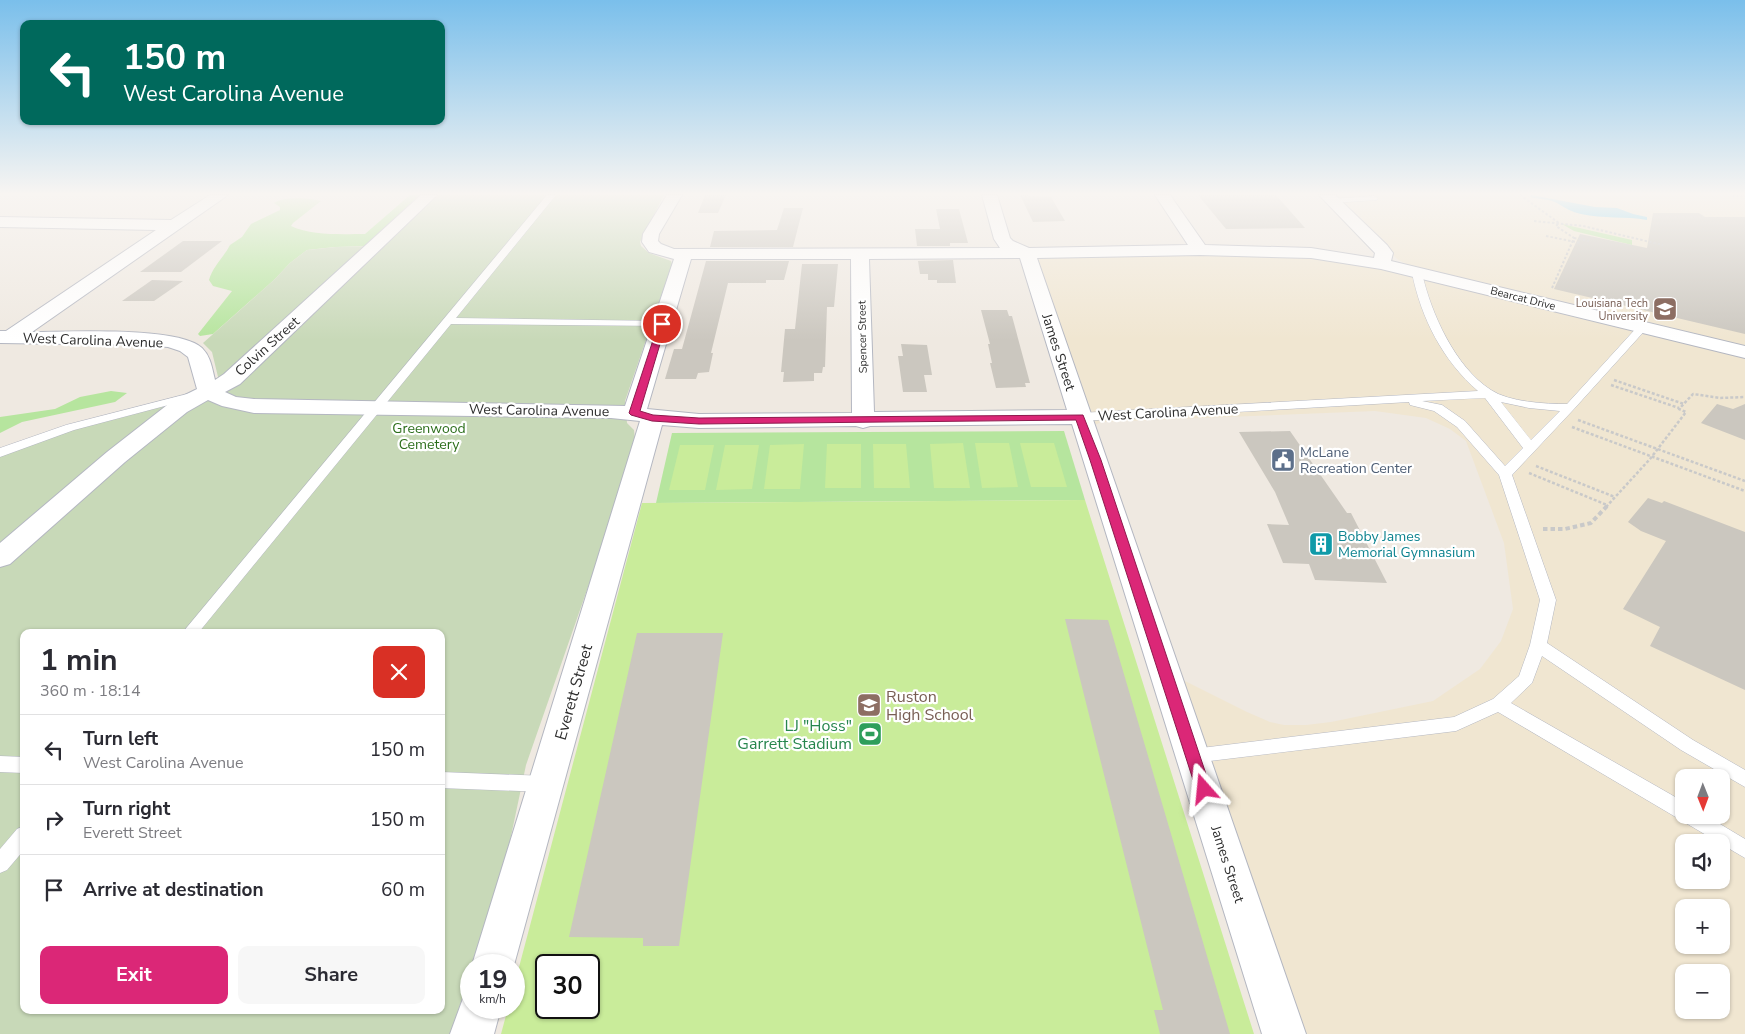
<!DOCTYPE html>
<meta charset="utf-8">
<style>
:root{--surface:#fff;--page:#f7f7f7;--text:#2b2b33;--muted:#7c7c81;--line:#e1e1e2;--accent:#db2777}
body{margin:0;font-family:"Nunito Sans",sans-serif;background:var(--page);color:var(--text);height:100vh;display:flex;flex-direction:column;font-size:19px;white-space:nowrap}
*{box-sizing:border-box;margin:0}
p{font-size:16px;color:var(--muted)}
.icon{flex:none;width:28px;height:28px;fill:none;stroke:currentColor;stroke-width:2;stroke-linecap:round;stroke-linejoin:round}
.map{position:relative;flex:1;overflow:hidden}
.sheet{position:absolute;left:20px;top:629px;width:425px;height:385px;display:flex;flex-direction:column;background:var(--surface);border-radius:10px;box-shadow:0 1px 4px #0004}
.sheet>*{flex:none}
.banner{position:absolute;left:20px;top:20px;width:425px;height:105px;border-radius:10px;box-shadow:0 1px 4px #0004;background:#00695c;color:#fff;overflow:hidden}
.needle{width:32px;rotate:179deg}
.buttons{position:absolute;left:1675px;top:769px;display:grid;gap:10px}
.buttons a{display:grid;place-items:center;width:55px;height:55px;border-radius:10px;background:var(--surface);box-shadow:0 1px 4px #0004;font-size:25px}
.speed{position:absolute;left:460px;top:954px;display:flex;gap:10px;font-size:25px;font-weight:700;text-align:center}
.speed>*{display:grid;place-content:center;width:65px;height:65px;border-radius:50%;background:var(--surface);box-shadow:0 1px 4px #0004;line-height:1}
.speed small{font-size:12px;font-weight:400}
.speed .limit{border:2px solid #111;border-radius:8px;background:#fff;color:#111}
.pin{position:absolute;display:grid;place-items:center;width:42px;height:42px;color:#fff;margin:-21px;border:2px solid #fff;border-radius:50%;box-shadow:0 1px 5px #0007}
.me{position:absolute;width:55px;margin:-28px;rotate:342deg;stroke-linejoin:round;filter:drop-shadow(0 0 4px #0008)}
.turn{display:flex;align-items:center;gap:18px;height:105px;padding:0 20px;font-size:22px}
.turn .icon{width:65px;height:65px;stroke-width:2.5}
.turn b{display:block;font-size:35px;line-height:42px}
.round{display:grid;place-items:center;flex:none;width:52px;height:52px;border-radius:10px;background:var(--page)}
.head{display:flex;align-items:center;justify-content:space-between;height:85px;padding:0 20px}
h1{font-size:30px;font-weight:700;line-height:38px}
.cta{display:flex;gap:10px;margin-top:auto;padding:10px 20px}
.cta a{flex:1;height:58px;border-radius:10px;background:var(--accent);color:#fff;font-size:20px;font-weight:700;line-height:58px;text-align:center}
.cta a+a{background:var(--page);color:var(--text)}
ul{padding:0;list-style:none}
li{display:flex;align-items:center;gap:15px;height:70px;padding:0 20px;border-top:1px solid var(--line)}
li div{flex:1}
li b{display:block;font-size:19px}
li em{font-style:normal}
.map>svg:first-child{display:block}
.education{fill:#f0e6d1;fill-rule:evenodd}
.green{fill:#b6e59e}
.cemetery{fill:#c8d9b8;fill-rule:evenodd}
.pitch{fill:#c9ec9a;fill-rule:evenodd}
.water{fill:#75cff0}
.building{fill:#cbc7bf}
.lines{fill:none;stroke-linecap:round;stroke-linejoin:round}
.service-casing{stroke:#b4b7c1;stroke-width:1}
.minor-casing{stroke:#b4b7c1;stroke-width:2}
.path-far2{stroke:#c9c9c9;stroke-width:2;stroke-dasharray:2.5 2;stroke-linecap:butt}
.path-far1{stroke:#c9c9c9;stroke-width:2.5;stroke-dasharray:3 2;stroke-linecap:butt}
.path{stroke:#c9c9c9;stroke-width:4;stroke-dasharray:4.5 3;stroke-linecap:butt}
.service{fill:#fff;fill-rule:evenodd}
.minor{fill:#fff;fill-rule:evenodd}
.route{fill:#db2777;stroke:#8e194d}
.labels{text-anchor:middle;stroke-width:4.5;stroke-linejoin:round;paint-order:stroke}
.far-street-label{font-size:11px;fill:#2e2e2e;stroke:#fff}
.far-education-label{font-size:11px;fill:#785e54;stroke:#fff;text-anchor:end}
.street-label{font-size:14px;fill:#2e2e2e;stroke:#fff}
.park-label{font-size:14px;fill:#2c6e1b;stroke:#fff}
.service-label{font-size:14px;fill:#4e5e75;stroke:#fff;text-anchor:start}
.culture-label{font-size:14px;fill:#0d838f;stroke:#fff;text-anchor:start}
.near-street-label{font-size:16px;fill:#2e2e2e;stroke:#fff}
.near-education-label{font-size:16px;fill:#785e54;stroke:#fff;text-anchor:start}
.near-leisure-label{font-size:16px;fill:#27864d;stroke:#fff;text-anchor:end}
</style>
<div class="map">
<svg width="1745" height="1034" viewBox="0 0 1745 1034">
<rect width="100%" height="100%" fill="#efe9e1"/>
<g class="education">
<path d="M1332,195h413v152l-333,-80 -15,-8z"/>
<path d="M1178,254l133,3 71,12 363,89v676h-443l-119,-354 64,32 23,10 14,3h22l25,-3 102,-21 47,-32 21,-28 12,-32 -9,-66 -38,-102 -16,-12 -24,-11 -51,-7 -274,11 -6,3 -57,-161 1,-4 4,-3zM1684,778h37v37h-37zM1684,842h37v38h-37zM1684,908h37v37h-37zM1684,972h37v38h-37z"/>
</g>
<g class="green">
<path d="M410,195h15l-55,51 -35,1 -28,3 -17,13 -15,16 -62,55 -13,2 -2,-2 34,-43 -19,-5 -4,-6c4,-14 15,-23 21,-35l12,-8 9,-13 29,-14v-3l-6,-4c10,-7 36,-5 47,-2l-28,22 -2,3c21,10 51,8 74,8z"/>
<path d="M1562,224l70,16v5l-58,-14z"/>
<path d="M111,391l16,2 -12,9 -93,20 -22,11v-16l55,-8 25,-12z"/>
<path d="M1064,431l21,69 -429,3 16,-70z"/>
</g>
<path class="cemetery" d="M434,195h230l-24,47 1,4 8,7 22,8 1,3 -47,137 2,22 7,7 1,10 -39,124 -70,201 -19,90 -56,179h-451v-577c48,-24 103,-33 155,-49 21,-7 43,-18 64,-27l-7,-29 -9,-9 72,-64 15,-16 17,-13 29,-3 44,-1zM24,632h417v378h-417z"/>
<g class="pitch">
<path d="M963,443l7,45h-36l-4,-44z"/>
<path d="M975,443h34l9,44 -36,1z"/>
<path d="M1020,443h34l13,44h-36z"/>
<path d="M804,444l-4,45h-36l6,-44z"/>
<path d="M827,444h34v44h-36z"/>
<path d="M873,444h33l4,44h-36z"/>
<path d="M680,445h34l-9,45h-36z"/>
<path d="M725,445h34l-7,44 -36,1z"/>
<path d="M1085,500l169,534h-753l7,-26h6v-22l128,-483zM546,965h43v43h-43z"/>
</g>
<path class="water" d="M1531,195l64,12 22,1 16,6 14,3v3c-21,-4 -44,-1 -66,-6 -9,-2 -16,-6 -24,-11 -7,-4 -19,-4 -27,-6z"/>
<g class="building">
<path d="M705,195h21l-8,18h-20z"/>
<path d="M1020,195l31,2 14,24 -32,1z"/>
<path d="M1198,195h78l29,33 -79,1z"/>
<path d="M784,208h19l-10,39h-83l4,-16 63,-1z"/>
<path d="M936,209h23l9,34h-18v3h-33l-2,-17h25z"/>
<path d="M1653,213h46l6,4h40v117l-191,-45 26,-55 67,14z"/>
<path d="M183,241h39l-41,31h-41z"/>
<path d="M953,260l3,23h-19v-3h-9v-6h-8l-2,-13z"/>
<path d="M706,261h83l-5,19h-18v3h-38l-17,70h2l-4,19 -11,1 -2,6h-31l9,-30h8z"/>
<path d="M802,264h36l-4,43h-7l-2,60h-2l-1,6h-8v8l-31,1 1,-10h-3l4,-43h10z"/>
<path d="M152,280l31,1 -29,20h-32z"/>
<path d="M981,310h26l2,6h3l18,67h-5l1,4 -30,1 -6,-25h2l-4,-19h2z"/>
<path d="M901,344l26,1 5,30h-8l3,17h-24l-5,-36h5z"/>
<path d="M1717,404l16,5 12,-5v36l-44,-17z"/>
<path d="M1290,431l57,82h4l36,70 -72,-3 -6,-16 -26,-1 -16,-39 22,1 -14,-33 -36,-60z"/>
<path d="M1648,498l14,5 2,-2 81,31v158l-95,-44 10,-19 -37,-18 43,-68 -25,-10 -13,-9z"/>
<path d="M1065,619l43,1 122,414h-70l-6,-24h9z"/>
<path d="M637,633h86l-44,313h-36v-8l-74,-1z"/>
</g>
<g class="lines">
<defs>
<g id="service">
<path d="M547,195h9l-100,123 206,3 4,1 1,2 -1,2 -215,-2 -252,308h-16z"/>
<path d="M1374,196l4,2 -1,2 -45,3 -4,-2 4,-2z"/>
<path d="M1417,270l5,3c9,40 33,94 69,117 18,12 54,14 76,14l72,-79 4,-1 5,3 -74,82 -62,66 44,125 -9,43 146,97 52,30v17l-64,-37 -139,-94 -10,27 -21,20 173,99v13h21l40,24v19l-247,-146 -42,19 -263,32 -6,-2 -3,-5 3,-5 6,-2 261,-32 39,-18 26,-23 11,-31 10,-45 -41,-125 -42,-48 -23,-16 -24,-6 -1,-3 -329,19 -6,-4 6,-4 398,-22c-35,-30 -57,-73 -66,-118zM1485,398l38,50 -18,18 -40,-45 -23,-16 -20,-4zM1501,402l28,6 31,3 -29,29z"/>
<path d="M191,393l6,3 -2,2 -121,32 -74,27v-9l66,-23z"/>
<path d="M0,756l24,1v16l-24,-1z"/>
<path d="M441,772l105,4 7,2 2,6 -2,6 -7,2 -105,-4z"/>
<path d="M24,826v24l-17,20 -7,3v-24l17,-20z"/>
</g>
<g id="minor">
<path d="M210,195h18l-196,137c35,0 147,-6 170,16 9,9 10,20 13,32l9,-6 197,-179h16l-197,189 -15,8 11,5 18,2 371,7 49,-147 -25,-7 -7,-10 1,-8 24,-39h15l-23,39 -1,7 3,3 13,5 326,-1 -6,-9 -12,-44h15l13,43 3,3 16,7 159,-3 -33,-50h15l35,50 106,3 63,10 1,-5 -56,-58h16l52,50 6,8 -2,8 354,85v12l-364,-89 -70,-11 -111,-3 -163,3 269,776h-44l-190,-610 -202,2 -7,2 -7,-2 -157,2 -37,-3 -148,540h-42l168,-544 -29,-3 -357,-5 -32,-7 -14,-6 -21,12 -62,50 -115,102 -10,3v-24l107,-91 64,-50 26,-13 -9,-32 -8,-6 -12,-4 -28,-2 -140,-2v-12h6l150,-101 -156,-3v-10l171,3zM1020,258l47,152 -193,2 -5,-153zM691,259h160l1,154 -153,1 -52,-5z"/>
<path d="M471,990v18h30l-7,26h-44l15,-41z"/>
</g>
</defs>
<use href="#service" class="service-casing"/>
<use href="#minor" class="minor-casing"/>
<g class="path-far2">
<path d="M1520,195l39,28 -3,3 18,12 -22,50"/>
<path d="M1732,196h13"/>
<path d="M1534,221l49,5 80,19"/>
<path d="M1546,236l35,7"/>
<path d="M1574,238l15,3"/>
</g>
<g class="path-far1">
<path d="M1614,380l70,24"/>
<path d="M1611,385l68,23"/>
<path d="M1578,420l167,61"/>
<path d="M1572,427l173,64"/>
<path d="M1536,466l79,31"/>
<path d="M1529,473l78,32"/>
<path d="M1606,507l44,-48 36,-47 -7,-3 14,-15 27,4 25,-1"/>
</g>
<path class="path" d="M1543,529h22l26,-6 16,-17"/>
<use href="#service" class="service"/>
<use href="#minor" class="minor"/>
</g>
<linearGradient id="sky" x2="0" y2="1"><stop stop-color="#7abfeb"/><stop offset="0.57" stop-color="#f8f5f2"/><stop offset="1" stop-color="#f8f5f2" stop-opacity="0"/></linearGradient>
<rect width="1745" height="340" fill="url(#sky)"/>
<path class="route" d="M659,322l7,2 -26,87 13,4 46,3 384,-3 18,45 110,329 -2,5 -5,2 -6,-2 -2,-5 -106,-329 -14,-40 -377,4 -47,-3 -21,-6 -2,-2z"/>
<defs>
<symbol id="university-square" viewBox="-11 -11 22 22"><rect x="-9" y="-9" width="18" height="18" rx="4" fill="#8d6e63" stroke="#fff"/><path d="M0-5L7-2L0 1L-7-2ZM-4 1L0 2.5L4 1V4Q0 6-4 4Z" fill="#fff"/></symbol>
<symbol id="civic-square" viewBox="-11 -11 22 22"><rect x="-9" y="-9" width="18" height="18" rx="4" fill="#5c6f8a" stroke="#fff"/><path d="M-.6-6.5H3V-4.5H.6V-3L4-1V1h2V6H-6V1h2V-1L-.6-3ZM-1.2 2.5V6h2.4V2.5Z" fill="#fff"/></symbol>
<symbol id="building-square" viewBox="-11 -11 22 22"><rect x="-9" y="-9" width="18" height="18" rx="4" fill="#0f9aa8" stroke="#fff"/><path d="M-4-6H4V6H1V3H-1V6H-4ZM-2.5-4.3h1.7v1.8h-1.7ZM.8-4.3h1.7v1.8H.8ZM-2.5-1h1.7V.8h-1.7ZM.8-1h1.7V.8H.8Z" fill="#fff"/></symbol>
<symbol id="school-square" viewBox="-11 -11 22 22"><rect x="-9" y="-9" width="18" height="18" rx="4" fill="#8d6e63" stroke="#fff"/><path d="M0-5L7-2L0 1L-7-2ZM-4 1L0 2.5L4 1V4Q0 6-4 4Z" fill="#fff"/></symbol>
<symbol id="stadium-square" viewBox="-11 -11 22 22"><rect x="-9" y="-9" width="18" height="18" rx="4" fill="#2e9e5b" stroke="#fff"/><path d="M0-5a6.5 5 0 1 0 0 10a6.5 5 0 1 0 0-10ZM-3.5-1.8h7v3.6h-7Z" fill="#fff"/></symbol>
</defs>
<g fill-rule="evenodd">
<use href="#university-square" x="1651" y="295" width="28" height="28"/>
<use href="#civic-square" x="1269" y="446" width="28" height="28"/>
<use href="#building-square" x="1307" y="530" width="28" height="28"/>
<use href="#school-square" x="855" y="691" width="28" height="28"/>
<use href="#stadium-square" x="856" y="720" width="28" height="28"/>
</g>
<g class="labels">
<g class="far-street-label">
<text transform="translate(1523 298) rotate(14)" y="4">Bearcat Drive</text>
<text transform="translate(862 337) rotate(-91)" y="4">Spencer Street</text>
</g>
<g class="far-education-label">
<text x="1648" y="307">Louisiana Tech<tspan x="1648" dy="13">University</tspan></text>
</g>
<g class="street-label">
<text transform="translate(93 340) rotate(2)" y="5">West Carolina Avenue</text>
<text transform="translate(267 346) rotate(-42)" y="5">Colvin Street</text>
<text transform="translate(1059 352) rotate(72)" y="5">James Street</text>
<text transform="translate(539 410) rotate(1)" y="5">West Carolina Avenue</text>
<text transform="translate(1168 412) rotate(-3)" y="5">West Carolina Avenue</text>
<text transform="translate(1228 864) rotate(72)" y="5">James Street</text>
</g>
<g class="park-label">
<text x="429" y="433">Greenwood<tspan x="429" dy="16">Cemetery</tspan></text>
</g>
<g class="service-label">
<text x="1300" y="457">McLane<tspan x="1300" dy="16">Recreation Center</tspan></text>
</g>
<g class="culture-label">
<text x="1338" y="541">Bobby James<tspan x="1338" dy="16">Memorial Gymnasium</tspan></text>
</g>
<g class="near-street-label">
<text transform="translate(573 692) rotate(-74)" y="6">Everett Street</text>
</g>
<g class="near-education-label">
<text x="886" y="702">Ruston<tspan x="886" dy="18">High School</tspan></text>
</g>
<g class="near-leisure-label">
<text x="852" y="731">LJ "Hoss"<tspan x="852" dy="18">Garrett Stadium</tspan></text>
</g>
</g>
</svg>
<div class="buttons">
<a><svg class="needle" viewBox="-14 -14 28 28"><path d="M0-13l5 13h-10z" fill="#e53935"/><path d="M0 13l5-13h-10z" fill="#7c7c81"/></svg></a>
<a><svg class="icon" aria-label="sound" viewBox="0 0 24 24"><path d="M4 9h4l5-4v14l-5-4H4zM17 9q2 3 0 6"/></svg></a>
<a>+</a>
<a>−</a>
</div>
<div class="speed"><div>19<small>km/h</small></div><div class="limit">30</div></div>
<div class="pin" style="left:662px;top:324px;background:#d93025"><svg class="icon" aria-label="arrive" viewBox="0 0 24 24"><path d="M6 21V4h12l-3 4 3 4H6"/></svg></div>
<svg class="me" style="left:1204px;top:789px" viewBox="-20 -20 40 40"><path d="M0-17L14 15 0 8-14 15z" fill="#db2777" stroke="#fff" stroke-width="4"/></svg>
<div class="banner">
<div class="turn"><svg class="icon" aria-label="left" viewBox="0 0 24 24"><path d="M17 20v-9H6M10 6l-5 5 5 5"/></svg><div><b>150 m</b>West Carolina Avenue</div></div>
</div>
<section class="sheet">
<div class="head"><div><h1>1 min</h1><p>360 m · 18:14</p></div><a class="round" style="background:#d93025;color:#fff"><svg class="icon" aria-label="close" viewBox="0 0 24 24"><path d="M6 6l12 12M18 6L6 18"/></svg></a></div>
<ul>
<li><svg class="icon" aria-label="left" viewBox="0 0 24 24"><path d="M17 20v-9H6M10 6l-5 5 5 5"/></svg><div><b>Turn left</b><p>West Carolina Avenue</p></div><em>150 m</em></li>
<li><svg class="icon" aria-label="right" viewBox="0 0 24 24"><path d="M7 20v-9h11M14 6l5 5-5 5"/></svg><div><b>Turn right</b><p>Everett Street</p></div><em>150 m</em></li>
<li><svg class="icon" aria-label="arrive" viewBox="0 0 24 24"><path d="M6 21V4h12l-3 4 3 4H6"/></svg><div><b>Arrive at destination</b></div><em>60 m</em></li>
</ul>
<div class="cta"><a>Exit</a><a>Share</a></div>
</section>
</div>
